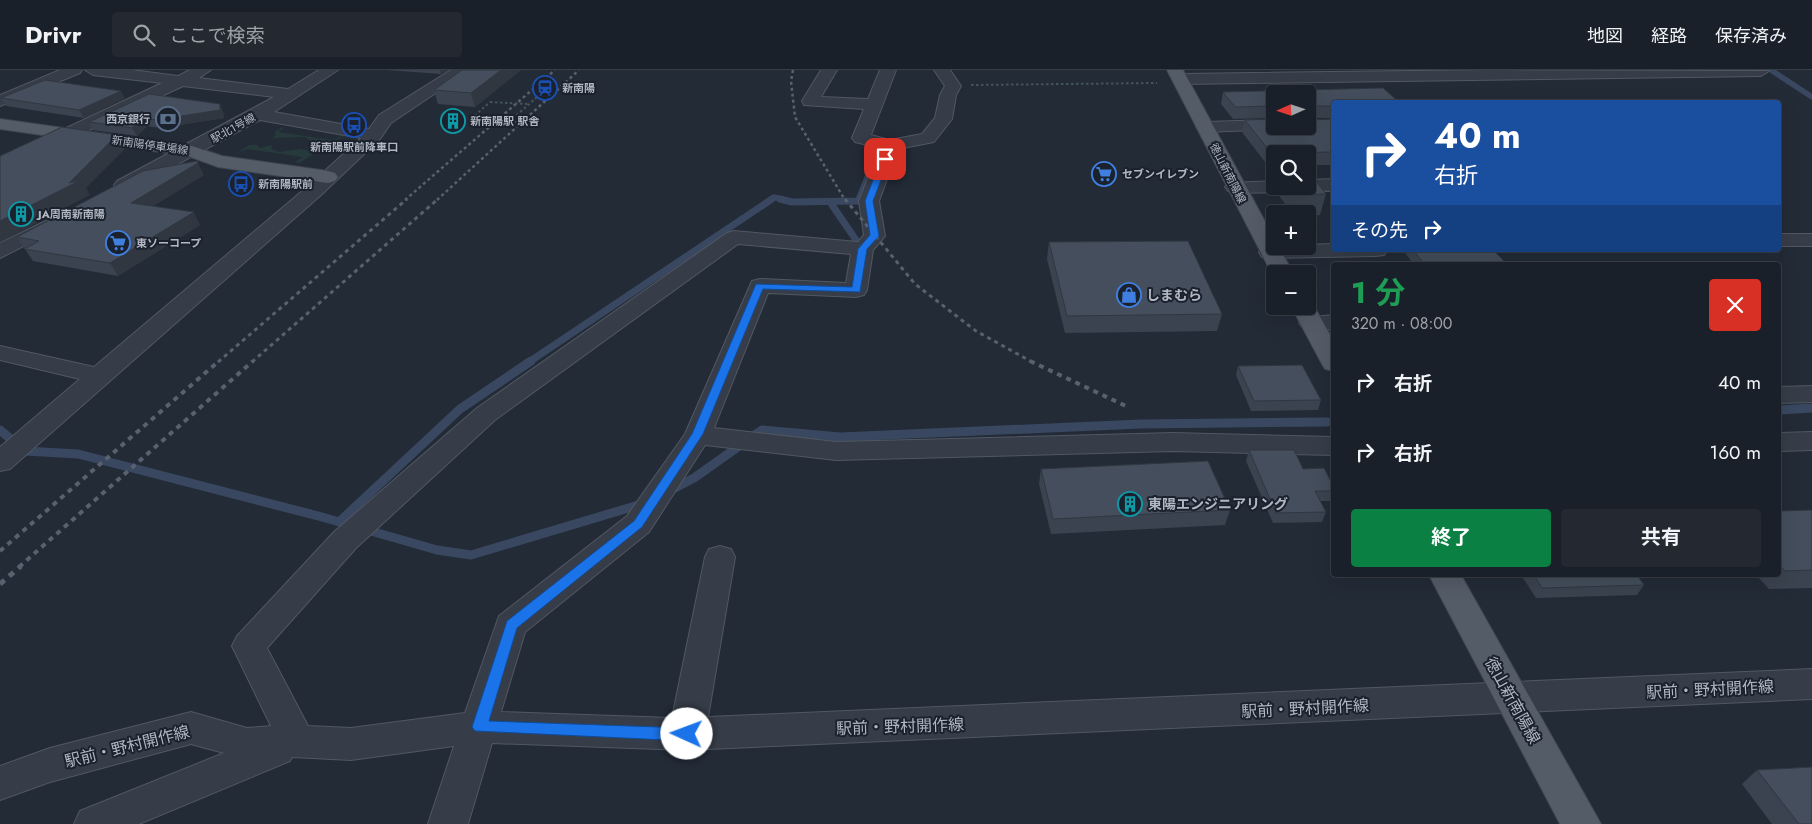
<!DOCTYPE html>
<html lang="ja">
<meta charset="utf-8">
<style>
:root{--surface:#1a2029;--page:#232831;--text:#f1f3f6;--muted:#9fa3a8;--line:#383e46;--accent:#0b8043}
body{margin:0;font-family:Jost,"Noto Sans JP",sans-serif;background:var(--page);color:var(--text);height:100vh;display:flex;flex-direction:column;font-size:19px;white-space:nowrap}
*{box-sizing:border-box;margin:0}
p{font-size:16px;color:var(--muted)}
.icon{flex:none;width:28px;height:28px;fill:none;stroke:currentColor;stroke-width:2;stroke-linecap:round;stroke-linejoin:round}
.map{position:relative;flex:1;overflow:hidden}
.details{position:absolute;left:1331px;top:192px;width:450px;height:315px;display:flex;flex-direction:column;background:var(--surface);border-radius:5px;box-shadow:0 5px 20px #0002,0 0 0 1px var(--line)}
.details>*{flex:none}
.banner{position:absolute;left:1331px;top:30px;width:450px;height:152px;border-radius:5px;box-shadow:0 5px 20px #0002,0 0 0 1px var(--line);background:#1a4fa0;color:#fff;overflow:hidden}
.needle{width:32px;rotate:267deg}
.buttons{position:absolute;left:1266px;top:15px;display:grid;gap:10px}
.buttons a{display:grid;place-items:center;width:50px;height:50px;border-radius:5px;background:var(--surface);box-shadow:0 5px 20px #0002,0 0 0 1px var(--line);font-size:25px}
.pin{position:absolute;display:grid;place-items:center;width:42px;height:42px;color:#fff;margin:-21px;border-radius:10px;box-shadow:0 2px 8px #0006}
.me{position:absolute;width:55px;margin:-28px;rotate:272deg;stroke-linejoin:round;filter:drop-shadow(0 0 4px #0008)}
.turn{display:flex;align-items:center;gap:18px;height:105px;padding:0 20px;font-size:22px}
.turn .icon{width:65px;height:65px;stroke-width:2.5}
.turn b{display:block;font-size:35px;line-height:42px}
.then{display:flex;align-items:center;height:48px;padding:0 20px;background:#0003;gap:10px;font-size:19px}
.round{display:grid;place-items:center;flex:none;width:52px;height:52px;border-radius:5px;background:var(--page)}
.head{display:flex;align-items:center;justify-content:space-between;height:85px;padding:0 20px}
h1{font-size:30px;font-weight:700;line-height:38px;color:#1e9e55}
.cta{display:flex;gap:10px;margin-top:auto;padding:10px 20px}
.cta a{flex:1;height:58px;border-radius:5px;background:var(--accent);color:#fff;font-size:20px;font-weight:700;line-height:58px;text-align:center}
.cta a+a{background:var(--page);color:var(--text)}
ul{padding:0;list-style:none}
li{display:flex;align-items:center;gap:15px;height:70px;padding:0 20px}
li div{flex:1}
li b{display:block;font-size:19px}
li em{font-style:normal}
header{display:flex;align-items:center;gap:30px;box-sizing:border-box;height:70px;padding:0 25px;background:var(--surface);border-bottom:1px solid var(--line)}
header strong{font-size:24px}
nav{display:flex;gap:28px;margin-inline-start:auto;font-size:18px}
.search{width:350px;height:45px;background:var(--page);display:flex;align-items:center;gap:12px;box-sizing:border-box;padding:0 18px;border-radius:5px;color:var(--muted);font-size:19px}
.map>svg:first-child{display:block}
.green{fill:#273a3b}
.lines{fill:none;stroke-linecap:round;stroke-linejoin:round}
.stream-far2{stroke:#394860;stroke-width:5.5}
.stream-far1{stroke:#394860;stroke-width:7}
.stream{stroke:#394860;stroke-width:9}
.minor-casing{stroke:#515863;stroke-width:2}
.major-casing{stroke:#3f4651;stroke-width:2}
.path{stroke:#445558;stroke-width:2;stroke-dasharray:2.5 2.5;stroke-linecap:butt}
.minor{fill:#363d48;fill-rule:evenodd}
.major{fill:#545c68;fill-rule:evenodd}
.rail-far3{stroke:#58616f;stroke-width:2.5;stroke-dasharray:3 3;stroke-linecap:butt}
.rail-far2{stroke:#58616f;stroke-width:3;stroke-dasharray:4 4;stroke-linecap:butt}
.rail-far1{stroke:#58616f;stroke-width:4;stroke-dasharray:5 5;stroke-linecap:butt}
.rail{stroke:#58616f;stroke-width:5;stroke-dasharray:6 6;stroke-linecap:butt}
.path-bridge{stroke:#445558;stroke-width:2;stroke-dasharray:2.5 2.5;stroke-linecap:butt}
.wall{fill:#3a434f}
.shaded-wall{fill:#303740}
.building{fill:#444e5c;stroke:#303740}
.route{fill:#1a73e8;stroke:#114b97}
.labels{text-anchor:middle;stroke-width:4;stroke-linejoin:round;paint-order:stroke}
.far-poi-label{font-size:11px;font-weight:bold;fill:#b1b8c4;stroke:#1b222d;text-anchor:start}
.far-street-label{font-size:11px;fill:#b1b8c4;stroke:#1b222d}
.poi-label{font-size:14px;font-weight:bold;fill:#b1b8c4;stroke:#1b222d;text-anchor:start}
.near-street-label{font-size:16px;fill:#b1b8c4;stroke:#1b222d}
</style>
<header>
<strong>Drivr</strong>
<div class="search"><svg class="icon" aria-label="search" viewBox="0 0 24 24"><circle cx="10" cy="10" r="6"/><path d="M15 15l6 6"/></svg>ここで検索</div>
<nav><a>地図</a><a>経路</a><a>保存済み</a></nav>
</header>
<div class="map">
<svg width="1812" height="754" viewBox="0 0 1812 754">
<rect width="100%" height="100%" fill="#232b37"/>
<g class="green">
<path d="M282,57l2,1 -6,4 54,8 14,-5 -19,10 -15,-3 -7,-5 -32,1 3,-4 -2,-1z"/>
<path d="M249,75h9l1,3 13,-3 -1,4 8,3 21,-3 17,3 -18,11 -4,-1 8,-5 -56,-8 -11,5z"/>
</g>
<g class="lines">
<g class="stream-far2">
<path d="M1771,0l41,27"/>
<path d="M770,130l4,-3 10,3"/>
<path d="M858,130l21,-52 -11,-4"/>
</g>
<g class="stream-far1">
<path d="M780,129l12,3 66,-1 1,-2"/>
<path d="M830,132l26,38"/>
<path d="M529,292l243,-163"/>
</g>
<g class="stream">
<path d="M1779,340l33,-2"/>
<path d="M0,360l25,21 53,3 244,63 115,33 34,5 171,-51"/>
<path d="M669,421l25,-13 68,-48 78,7 301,-13 186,-2"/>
<path d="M339,452l121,-113 71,-48"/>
</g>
<defs>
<g id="minor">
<path d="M60,0h22l-2,3 -80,33v-11z"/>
<path d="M85,0h47l46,6 12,-6h21l-12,8 89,11 31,-19h19l-64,42 95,17 10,-14 72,-45h19l-79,53 -11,16 -59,56 -311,274 -10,2v-24l80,-68 -80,-19v-14l94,21 213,-180 54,-49 -101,-18 -129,69h-14l-3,-4 3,-4 157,-84 -91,-11 -183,86v-13l162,-76 -69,-8z"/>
<path d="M821,0h16l-16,27 47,2 12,-29h16l-25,65 19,5 32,-6 13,-16 5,-23 5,-9 -11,-16h16l11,16 -5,9 -4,24 -18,23 -36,7 -19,52 6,35 -12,14 -6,40 -3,5 -8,2 -88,-4 -54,135 122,14 337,-9 161,4v18l-161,-4 -337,9 -131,-15 -56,87 -124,100 -24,80 171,6 33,-161 4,-8 11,-3 11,3 4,8 -27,160 1104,-48v30l-1125,51 -195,-7 -24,81h-40l26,-78 -103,14 -59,-3 -2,4 -151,63h-65l6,-13 144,-58 -33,-9 -141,38 -50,18v-34l50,-18 141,-36 56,16 24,-2 -39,-80 5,-10 97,-104 143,-124 250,-175 7,-2 124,11 6,-7 -5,-34 21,-53 -25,-6 -3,-4 12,-29 -60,-4 -2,-4zM738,174l113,10 -5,29 -86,-4 -8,2 -67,153 -58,82 -128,100 -34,97 -114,15 -43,-2 -41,-78 89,-100 139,-128z"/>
<path d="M1489,0l280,1 -8,5 -580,8 -8,-5 8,-5z"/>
<path d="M1275,50v6h8l-2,3 -76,3 -6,-1 -3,-4 3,-4 6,-1z"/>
<path d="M1334,109v12c-14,0 -29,-2 -41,1l-58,1 -7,-2 -3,-4 3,-4 47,-2v5h33v-6z"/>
<path d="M54,147l7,2 3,4 -3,4 -61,31v-15z"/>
<rect x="1779" y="164" width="33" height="12"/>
<path d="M1334,174v6h53l-3,5 -8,1 -106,2 -8,-1 -3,-5 3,-5 8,-1z"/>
<path d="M1334,245v14l-23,1 -8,-2 -4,-5 4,-5z"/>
<path d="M1812,316v16l-33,1v-16z"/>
<path d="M1812,362v18l-33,1v-18z"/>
</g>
<g id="major">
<path d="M1167,0h16l92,170v6h3l16,28h-19v4l-3,-4z"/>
<path d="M0,49l192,27 30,10 106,15 7,2 3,4 -3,4 -7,2 -110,-16 -30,-11 -188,-27z"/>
<path d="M1308,230l6,6 20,36v29l-9,-2 -3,-5 -31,-58h17z"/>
<path d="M1429,505h32l140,249h-41z"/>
</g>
</defs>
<use href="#minor" class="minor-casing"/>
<use href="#major" class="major-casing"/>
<g class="path">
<path d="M971,15l186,-2"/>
<path d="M538,18l15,1"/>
<path d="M471,49l19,-17"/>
<path d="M500,51l17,1"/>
<path d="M509,52l37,-33"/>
</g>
<use href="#minor" class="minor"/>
<use href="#major" class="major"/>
<g class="rail-far3">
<path d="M793,0l-2,11 4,36 50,83"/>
<path d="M405,130l150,-130"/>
<path d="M437,130l142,-130"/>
</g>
<g class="rail-far2">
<path d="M845,129l70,85 61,47 56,31"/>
<path d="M218,292l189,-163"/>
<path d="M252,292l186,-163"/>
</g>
<g class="rail-far1">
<path d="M1030,291l98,46"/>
<path d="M0,481l219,-190"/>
<path d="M19,497l234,-206"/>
</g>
<path class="rail" d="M0,514l21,-18"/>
<path class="path-bridge" d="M490,32l39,2"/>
</g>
<g class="wall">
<path d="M386,0h62l-7,4z"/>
<path d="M462,0h59l-46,37 -37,-3 -4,-14z"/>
<path d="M1383,18l16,14h-65v16h-25l2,2 23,-1v46h-26v-11h-33v12h-7l-26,-34 3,-12 30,-1v7h33v-32h-33v24l-42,1 -12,-15 2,-12z"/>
<path d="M1,28h124l-41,20 -78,-12z"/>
<path d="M223,42l1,6 -64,10 -13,-2 -10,10 -44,-6 -4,-8z"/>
<path d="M204,105l-51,31 47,19 -82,51 -85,-15 -16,-24z"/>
<path d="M1280,116h28l18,8 -6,21 -12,1v-2h-16l-14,-20z"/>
<path d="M1049,172l173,72 -5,17 -152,2 -18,-74z"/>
<path d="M1403,180h90l15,15h-94z"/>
<path d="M1238,296l83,34 -3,10 -67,1 -15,-36z"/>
<path d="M1249,380l54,19 31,19v6l-3,7h-11l6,11 -4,10 -49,1 -27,-62z"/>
<path d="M1041,399l189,41 -5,15 -174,9 -12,-50z"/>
<path d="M1812,440v78l-43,1 -13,-14h23v-64z"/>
<path d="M1521,505h116l7,10 -7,10 -101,3z"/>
<path d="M1757,700l55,54h-40l-30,-40z"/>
</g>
<g class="shaded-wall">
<path d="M440,0h8l-7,4z"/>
<path d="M501,0h20l-46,37 -4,-14z"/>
<path d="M121,21l4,7 -41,20 -5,-8z"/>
<path d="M220,34l3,8 1,6 -64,10 -4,-8z"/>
<path d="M142,48l5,8 -10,10 -5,-8z"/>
<path d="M117,65l8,14 -39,39 4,7 -90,47v-21l69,-38z"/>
<path d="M197,91l7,14 -66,40 -7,-12z"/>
<path d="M194,142l6,13 -82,51 -8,-13z"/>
</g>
<g class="building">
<path d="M462,0h39l-30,23 -37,-3z"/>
<path d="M45,10l76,11 -42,19 -78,-12z"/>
<path d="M1383,18l16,14h-65v4h-23l-2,6h-1v-18h-33v12l-40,1 -12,-15z"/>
<path d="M149,24l71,10v6l-64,10 -14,-2 -10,10 -43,-6z"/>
<path d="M1308,48l3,2 23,-1v33l-63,1 -26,-33 30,-1v7h33z"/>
<path d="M62,57l55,8 -48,48 12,-3 -81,41v-65z"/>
<path d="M197,91l1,2 -67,40 63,9 -84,51 -86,-14 15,-8 -22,-4 126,-66z"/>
<path d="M1308,102h1l17,22 -27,1 -6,-9h15z"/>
<path d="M1188,171l34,73 -155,2 -18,-74z"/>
<path d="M1413,180h80l15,15h-83z"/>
<path d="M1302,295l19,35 -67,1 -16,-35z"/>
<path d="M1249,380h45l9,19 21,-1 10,20v3h-19l11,21 -50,1z"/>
<path d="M1208,391l22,49 -177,9 -12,-50z"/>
<path d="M1812,440v60l-27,1 -6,-7v-53z"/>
<path d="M1534,505h103l7,10 -102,3z"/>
<path d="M1812,697v57h-13l-42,-54z"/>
</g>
<path class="route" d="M885,87l4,2 -16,42 6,35 -12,13 -7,43 -97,-3 -60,145 -61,93 -125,101 -28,93 198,7 6,2 2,4 -2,5 -6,2 -212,-10 -3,-4 35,-106 127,-100 58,-87 64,-150 96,3 6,-38 12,-14 -5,-34 16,-42z"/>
<defs>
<symbol id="station-ring" viewBox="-11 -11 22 22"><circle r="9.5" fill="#1b222d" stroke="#1a4fb4" stroke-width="1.5"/><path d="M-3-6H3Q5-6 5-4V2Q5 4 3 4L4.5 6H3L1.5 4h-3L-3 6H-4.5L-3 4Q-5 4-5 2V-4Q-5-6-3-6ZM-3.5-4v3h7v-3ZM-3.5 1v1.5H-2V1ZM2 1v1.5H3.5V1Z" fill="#1a4fb4"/></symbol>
<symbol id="bank-ring" viewBox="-11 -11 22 22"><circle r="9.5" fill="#1b222d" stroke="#5c6f8a" stroke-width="1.5"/><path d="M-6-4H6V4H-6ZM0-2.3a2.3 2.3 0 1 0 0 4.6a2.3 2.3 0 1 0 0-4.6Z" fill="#5c6f8a"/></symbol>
<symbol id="building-ring" viewBox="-11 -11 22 22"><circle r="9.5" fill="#1b222d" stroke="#0f9aa8" stroke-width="1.5"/><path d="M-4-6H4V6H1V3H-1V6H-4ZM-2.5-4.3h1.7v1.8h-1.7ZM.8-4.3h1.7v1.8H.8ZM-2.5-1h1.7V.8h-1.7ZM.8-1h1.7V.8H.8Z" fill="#0f9aa8"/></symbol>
<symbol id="bus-ring" viewBox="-11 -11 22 22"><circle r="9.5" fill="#1b222d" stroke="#1a4fb4" stroke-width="1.5"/><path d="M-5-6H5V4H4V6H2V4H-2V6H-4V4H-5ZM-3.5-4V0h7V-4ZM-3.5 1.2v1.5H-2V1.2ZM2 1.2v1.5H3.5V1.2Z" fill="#1a4fb4"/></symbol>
<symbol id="supermarket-ring" viewBox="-11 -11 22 22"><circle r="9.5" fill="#1b222d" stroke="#3f7fe0" stroke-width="1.5"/><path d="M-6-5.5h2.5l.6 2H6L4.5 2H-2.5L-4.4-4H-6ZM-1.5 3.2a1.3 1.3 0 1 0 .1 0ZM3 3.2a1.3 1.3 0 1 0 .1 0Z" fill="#3f7fe0"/></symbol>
<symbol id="shop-ring" viewBox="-11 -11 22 22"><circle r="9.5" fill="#1b222d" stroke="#3f7fe0" stroke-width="1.5"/><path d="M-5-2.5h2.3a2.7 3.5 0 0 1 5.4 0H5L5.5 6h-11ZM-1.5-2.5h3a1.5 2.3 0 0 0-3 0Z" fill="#3f7fe0"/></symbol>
</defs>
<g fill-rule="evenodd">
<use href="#station-ring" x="531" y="4" width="28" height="28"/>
<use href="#bank-ring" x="154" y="35" width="28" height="28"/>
<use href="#building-ring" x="439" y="37" width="28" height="28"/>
<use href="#bus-ring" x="340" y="41" width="28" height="28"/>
<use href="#supermarket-ring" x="1090" y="90" width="28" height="28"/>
<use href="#bus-ring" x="227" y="100" width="28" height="28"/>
<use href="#building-ring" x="7" y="130" width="28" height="28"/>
<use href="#supermarket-ring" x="104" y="159" width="28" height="28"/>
<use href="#shop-ring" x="1115" y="211" width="28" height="28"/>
<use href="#building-ring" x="1116" y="420" width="28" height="28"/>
</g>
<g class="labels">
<g class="far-poi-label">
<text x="562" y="22">新南陽</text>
<text x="150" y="53" text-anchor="end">西京銀行</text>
<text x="470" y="55">新南陽駅 駅舎</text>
<text x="354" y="81" text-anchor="middle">新南陽駅前降車口</text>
<text x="1122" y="108">セブンイレブン</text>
<text x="258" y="118">新南陽駅前</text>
<text x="38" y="148">JA周南新南陽</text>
<text x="136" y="177">東ソーコープ</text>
</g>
<g class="far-street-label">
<text transform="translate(233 58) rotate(-29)" y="4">駅北1号線</text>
<text transform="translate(150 75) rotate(8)" y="4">新南陽停車場線</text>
<text transform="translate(1228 103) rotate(63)" y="4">徳山新南陽線</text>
</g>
<g class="poi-label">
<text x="1146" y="230">しまむら</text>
<text x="1148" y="439">東陽エンジニアリング</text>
</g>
<g class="near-street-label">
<text transform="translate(1710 619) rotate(-3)" y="6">駅前・野村開作線</text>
<text transform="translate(1513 630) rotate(61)" y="6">徳山新南陽線</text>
<text transform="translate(1305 638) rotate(-3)" y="6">駅前・野村開作線</text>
<text transform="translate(900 656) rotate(-2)" y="6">駅前・野村開作線</text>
<text transform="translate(127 676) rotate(-14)" y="6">駅前・野村開作線</text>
</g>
</g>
</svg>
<div class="buttons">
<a><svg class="needle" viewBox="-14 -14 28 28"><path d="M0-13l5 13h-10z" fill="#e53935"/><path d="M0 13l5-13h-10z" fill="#9fa3a8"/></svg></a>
<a><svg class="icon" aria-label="search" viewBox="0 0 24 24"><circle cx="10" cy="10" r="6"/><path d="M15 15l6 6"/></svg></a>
<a>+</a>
<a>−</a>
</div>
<div class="pin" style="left:885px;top:89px;background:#d93025"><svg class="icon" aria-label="arrive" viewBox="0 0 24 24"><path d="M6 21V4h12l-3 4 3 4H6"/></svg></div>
<svg class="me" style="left:687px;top:664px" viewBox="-20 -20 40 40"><circle r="19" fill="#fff"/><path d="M0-13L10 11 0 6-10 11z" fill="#1a73e8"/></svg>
<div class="banner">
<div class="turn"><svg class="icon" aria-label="right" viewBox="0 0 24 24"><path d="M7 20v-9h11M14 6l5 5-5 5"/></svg><div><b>40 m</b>右折</div></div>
<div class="then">その先<svg class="icon" aria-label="right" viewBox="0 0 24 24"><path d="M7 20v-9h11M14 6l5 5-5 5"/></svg></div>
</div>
<section class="details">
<div class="head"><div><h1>1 分</h1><p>320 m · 08:00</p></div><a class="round" style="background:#d93025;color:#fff"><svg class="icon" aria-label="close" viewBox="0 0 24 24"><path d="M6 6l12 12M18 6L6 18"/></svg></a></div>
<ul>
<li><svg class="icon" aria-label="right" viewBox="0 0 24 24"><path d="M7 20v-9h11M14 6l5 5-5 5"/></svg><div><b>右折</b></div><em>40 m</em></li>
<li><svg class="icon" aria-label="right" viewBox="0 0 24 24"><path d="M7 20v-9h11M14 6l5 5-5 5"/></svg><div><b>右折</b></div><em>160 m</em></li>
</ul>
<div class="cta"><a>終了</a><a>共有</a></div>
</section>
</div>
